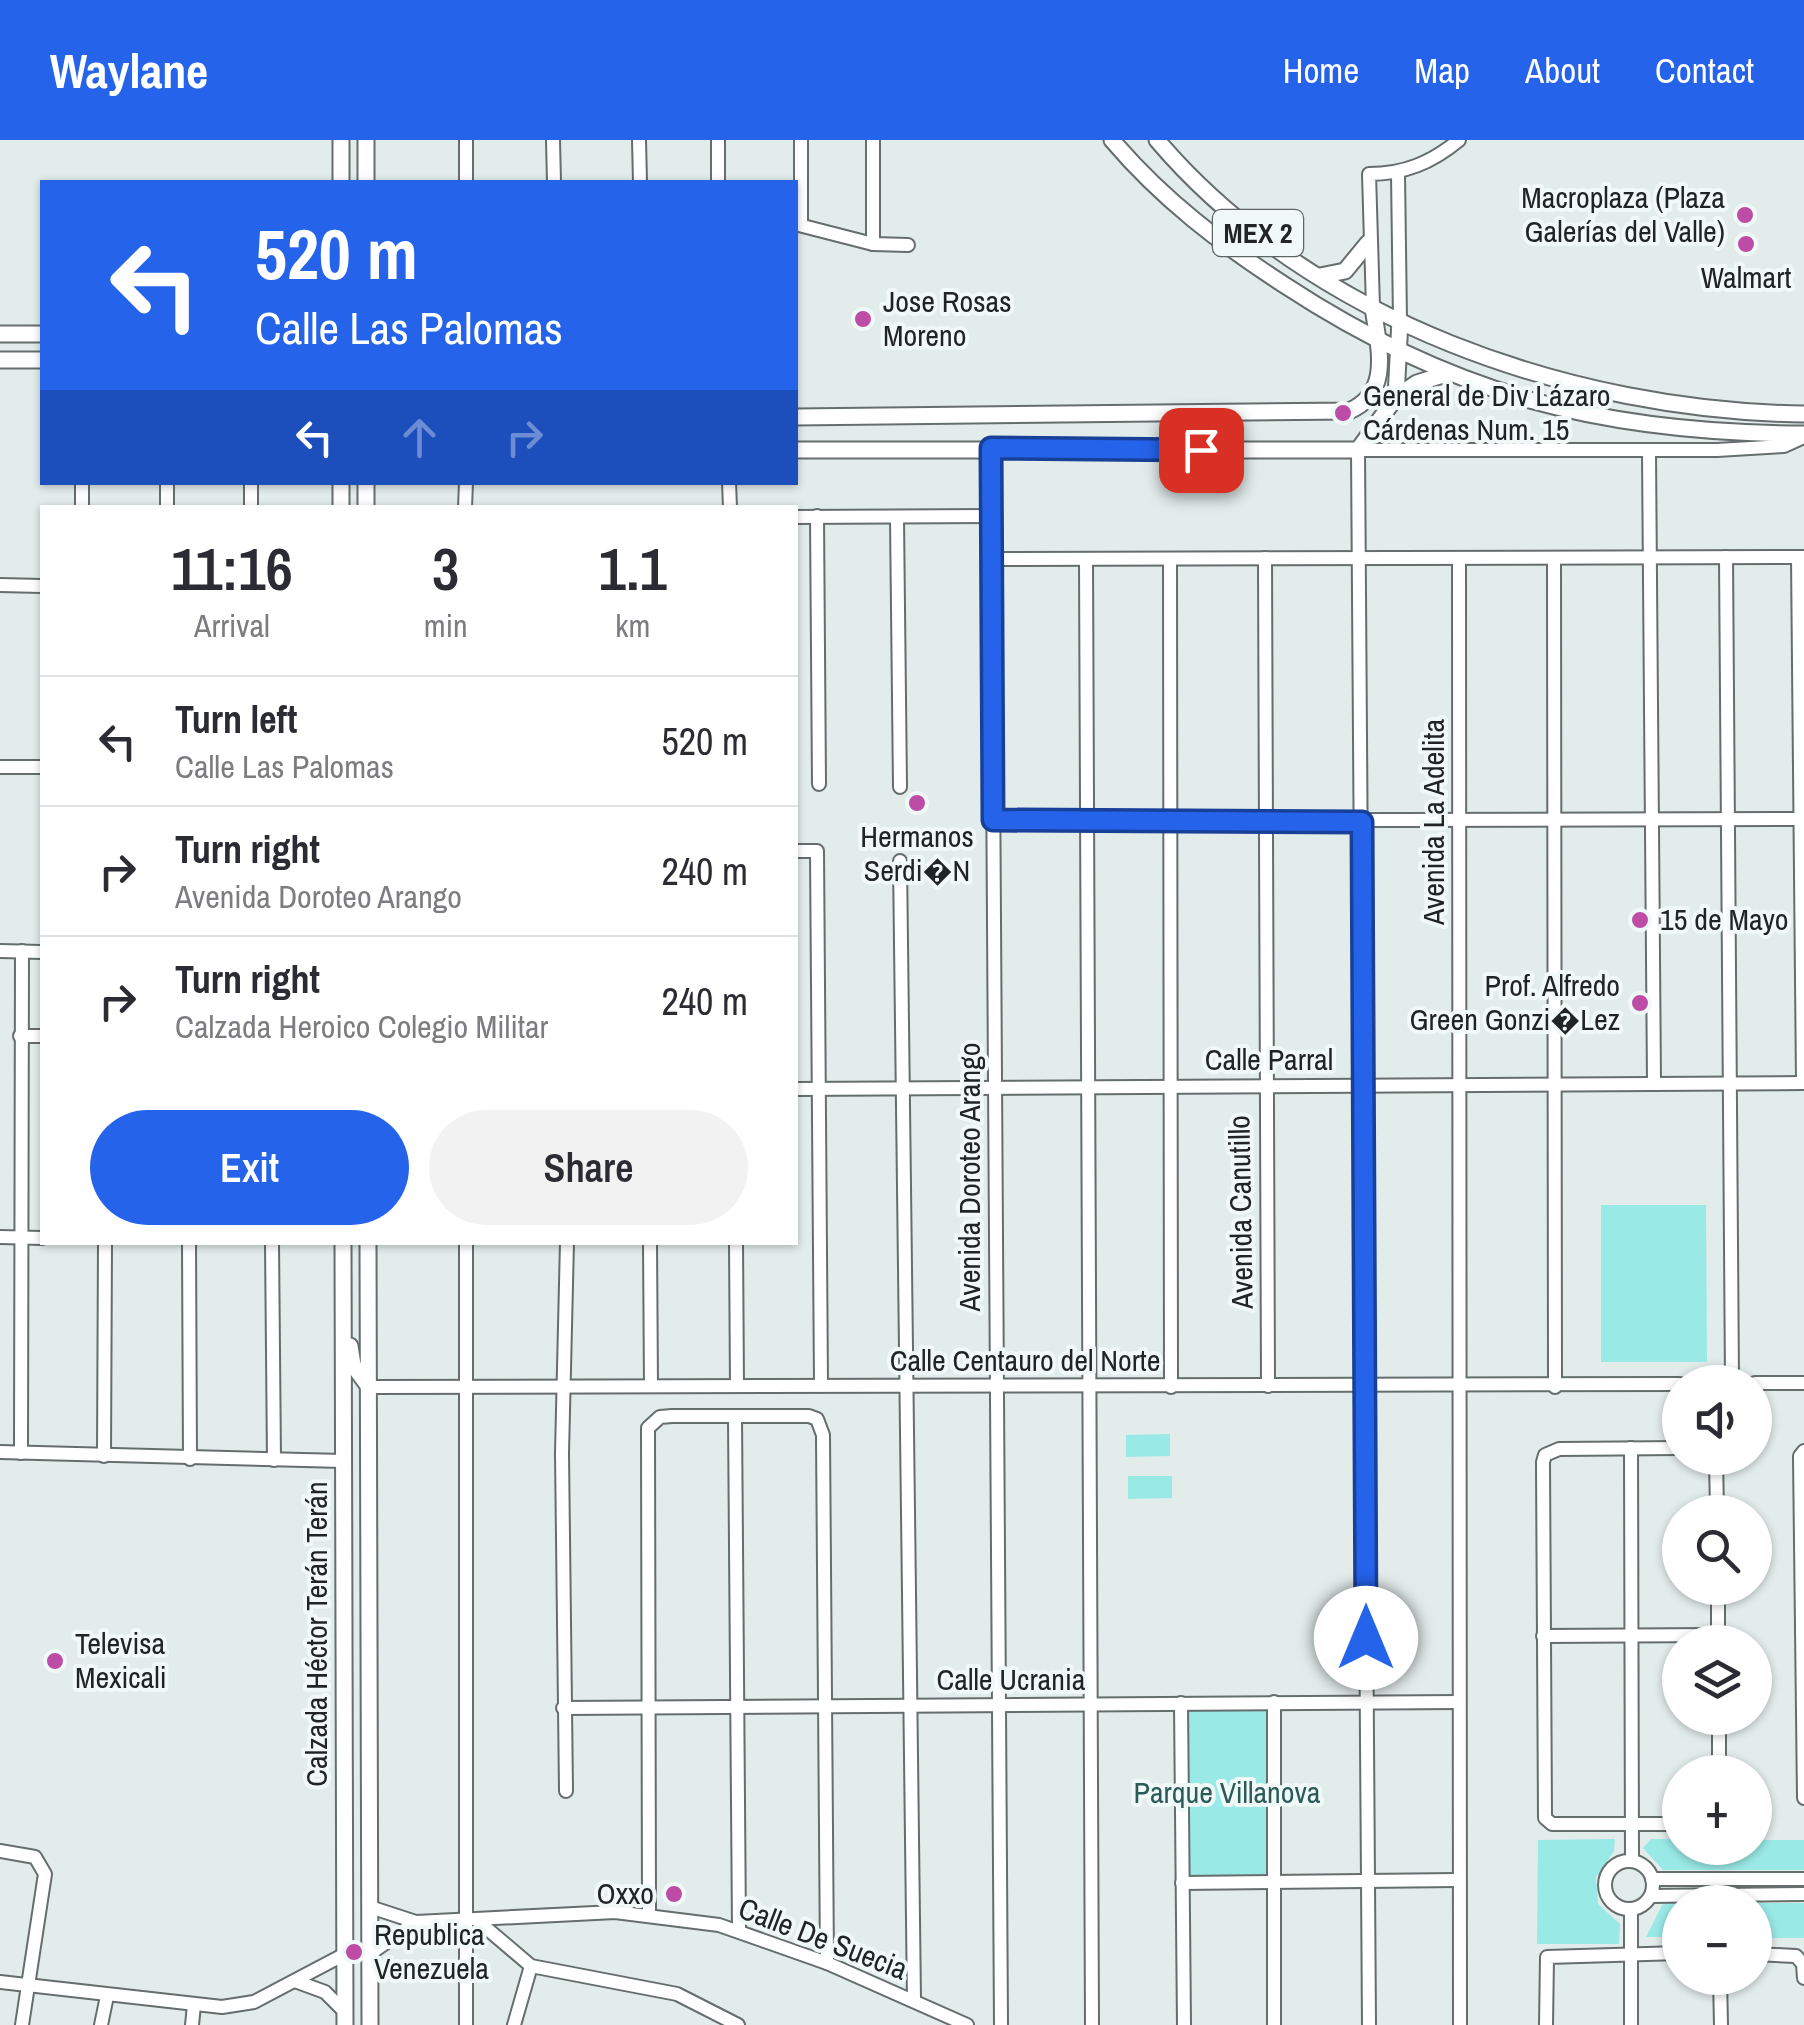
<!DOCTYPE html>
<meta charset="utf-8">
<style>
:root{--surface:#fff;--page:#f2f2f3;--text:#2b2b33;--muted:#7c7c81;--line:#e1e1e2;--accent:#2563eb}
body{margin:0;font-family:"Archivo Narrow",sans-serif;background:var(--page);color:var(--text);height:100vh;display:flex;flex-direction:column;font-size:38px;white-space:nowrap}
*{box-sizing:border-box;margin:0}
p{font-size:32px;color:var(--muted)}
.icon{flex:none;width:55px;height:55px;fill:none;stroke:currentColor;stroke-width:2;stroke-linecap:round;stroke-linejoin:round}
.map{position:relative;flex:1;overflow:hidden}
.details{position:absolute;left:40px;top:365px;width:758px;height:740px;display:flex;flex-direction:column;background:var(--surface);border-radius:0px;box-shadow:0 2px 8px #0004}
.details>*{flex:none}
.top-card{position:absolute;left:40px;top:40px;width:758px;height:305px;border-radius:0px;box-shadow:0 2px 8px #0004;background:#2563eb;color:#fff;overflow:hidden}
.fabs{position:absolute;left:1662px;top:1225px;display:grid;gap:20px}
.fabs a{display:grid;place-items:center;width:110px;height:110px;border-radius:50%;background:var(--surface);box-shadow:0 2px 8px #0004;font-size:50px}
.pin{position:absolute;display:grid;place-items:center;width:85px;height:85px;color:#fff;margin:-42px;border-radius:20px;box-shadow:0 5px 15px #0006}
.me{position:absolute;width:110px;margin:-55px;rotate:0deg;stroke-linejoin:round;filter:drop-shadow(0 0 8px #0008)}
.turn{display:flex;align-items:center;gap:35px;height:210px;padding:0 50px;font-size:45px}
.turn .icon{width:130px;height:130px;stroke-width:2.5}
.turn b{display:block;font-size:70px;line-height:85px}
.lanes{display:flex;align-items:center;height:95px;padding:0 50px;background:#0003;justify-content:center;gap:50px;direction:ltr}
.lanes .off{opacity:.35}
.eta{display:flex;justify-content:space-evenly;align-items:center;height:170px;text-align:center}
.eta b{font-size:60px;font-weight:600;line-height:70px}
.button{display:flex;gap:20px;margin-top:auto;padding:20px 50px}
.button a{flex:1;height:115px;border-radius:60px;background:var(--accent);color:#fff;font-size:40px;font-weight:600;line-height:115px;text-align:center}
.button a+a{background:var(--page);color:var(--text)}
ul{padding:0;list-style:none}
li{display:flex;align-items:center;gap:30px;height:130px;padding:0 50px;border-top:2px solid var(--line)}
li div{flex:1}
li b{display:block;font-size:38px}
li em{font-style:normal}
header{display:flex;align-items:center;gap:60px;box-sizing:border-box;height:140px;padding:0 50px;background:var(--accent);color:#fff}
header strong{font-size:48px}
nav{display:flex;gap:55px;margin-inline-start:auto;font-size:35px}
.map>svg:first-child{display:block}
.green{fill:#99e9e6}
.lines{fill:none;stroke-linecap:round;stroke-linejoin:round}
.minor-casing{stroke:#656d6d;stroke-width:16}
.major-casing{stroke:#656d6d;stroke-width:19}
.minor{stroke:#fff;stroke-width:12}
.major{stroke:#fff;stroke-width:15}
.route-casing{stroke:#184099;stroke-width:25}
.route{stroke:#2563eb;stroke-width:18}
.poi-dot{fill:#bd4ca7;stroke:#f0f9f8;stroke-width:4}
.labels{text-anchor:middle;stroke-width:8;stroke-linejoin:round;paint-order:stroke}
.shield{fill:#f0f9f8;stroke:#5f6464;stroke-width:2.5}
.shield-label{font-size:28px;font-weight:bold;fill:#212424}
.poi-label{font-size:30px;fill:#212424;stroke:#f0f9f8;text-anchor:start}
.street-label{font-size:30px;fill:#212424;stroke:#f0f9f8}
.park-label{font-size:30px;fill:#2b5a58;stroke:#f0f9f8}
</style>
<header>
<strong>Waylane</strong>
<nav><a>Home</a><a>Map</a><a>About</a><a>Contact</a></nav>
</header>
<div class="map">
<svg width="1804" height="1885" viewBox="0 0 1804 1885">
<rect width="100%" height="100%" fill="#e2eceb"/>
<g class="green">
<path d="M1601,1065h105l1,157h-106z"/>
<path d="M1170,1294v22l-44,1v-22z"/>
<path d="M1128,1336h44v22l-44,1z"/>
<path d="M1272,1563v178l-90,1v-178z"/>
<path d="M1615,1699l-1,12 -18,26 2,27 22,20 -1,20h-82l1,-104z"/>
<path d="M1651,1699h29v9h75v-8h49v30h-141l-20,-22z"/>
<path d="M1663,1763h17v34h-34z"/>
<rect x="1755" y="1763" width="49" height="35"/>
</g>
<g class="lines">
<defs>
<g id="minor">
<path d="M553,0l1,42"/>
<path d="M639,0l1,42"/>
<path d="M801,0v83"/>
<path d="M873,0v104"/>
<path d="M1398,34l2,146"/>
<path d="M466,42v-42"/>
<path d="M718,42v-42"/>
<path d="M795,84l78,20 35,1"/>
<path d="M1373,167l-4,-133c35,0 62,-11 90,-34"/>
<path d="M991,308l10,1577"/>
<path d="M1649,312l5,631"/>
<path d="M82,342v26"/>
<path d="M167,342v26"/>
<path d="M251,342v26"/>
<path d="M729,342l1,26"/>
<path d="M465,368l1,-26"/>
<path d="M817,376l2,268"/>
<path d="M795,377l196,-1"/>
<path d="M897,378l3,269"/>
<path d="M1726,417l6,825"/>
<path d="M1798,417l5,526"/>
<path d="M1265,418l3,828"/>
<path d="M1459,418l1,1467"/>
<path d="M1554,418l1,829"/>
<path d="M992,419l812,-2"/>
<path d="M1170,419l1,828"/>
<path d="M1086,420l6,1465"/>
<path d="M0,445l42,1"/>
<path d="M0,627h42"/>
<path d="M993,681l811,-2"/>
<path d="M795,711h22l4,533"/>
<path d="M900,721l14,1140"/>
<path d="M0,811l42,1"/>
<path d="M20,896h22"/>
<path d="M795,949l1009,-6"/>
<path d="M0,1097l42,1"/>
<path d="M189,1102l1,217"/>
<path d="M272,1102l2,218"/>
<path d="M466,1102v783"/>
<path d="M650,1102l1,144"/>
<path d="M736,1102l1,144"/>
<path d="M1755,1243h49"/>
<path d="M369,1247l1311,-3"/>
<path d="M735,1277l4,513"/>
<path d="M1631,1308l1,413"/>
<path d="M1680,1308l-121,1 -14,6 -2,7 2,356 7,6h128"/>
<path d="M1804,1311l-4,5 4,342"/>
<path d="M0,1312l343,9"/>
<path d="M21,1313l1,-502"/>
<path d="M104,1316l1,-214"/>
<path d="M1716,1318l1,54"/>
<path d="M1718,1448v52"/>
<path d="M1543,1496l175,-1"/>
<path d="M1181,1563l3,322"/>
<path d="M563,1568l896,-6"/>
<path d="M1719,1578v54"/>
<path d="M566,1651l-4,-338 5,-211"/>
<path d="M0,1711l35,6 10,17 -23,151"/>
<circle cx="1629" cy="1745" r="24"/>
<path d="M1652,1739h152"/>
<path d="M1182,1743l276,-3"/>
<path d="M1651,1756l153,-2"/>
<path d="M370,1767l46,15 199,-10 104,13 108,38 140,62"/>
<path d="M1631,1769v116"/>
<path d="M649,1773l-1,-485 12,-11 12,-1h137l8,3 6,16 4,528"/>
<path d="M478,1781l53,45 146,28 61,31"/>
<path d="M371,1813l45,-31"/>
<path d="M1755,1814l41,2 7,8 1,14"/>
<path d="M1720,1838l1,47"/>
<path d="M295,1841l30,11 20,20"/>
<path d="M0,1842l222,25 32,-5 91,-48"/>
<path d="M101,1885l6,-29"/>
<path d="M192,1885l2,-20"/>
<path d="M514,1885l17,-59"/>
<path d="M1274,1885v-323"/>
<path d="M1369,1885l-11,-1575h359l67,-4 20,-9"/>
<path d="M1546,1885l1,-68 133,-4"/>
</g>
<g id="major">
<path d="M1112,0c50,59 109,104 174,146 168,110 318,147 518,148"/>
<path d="M1157,0c154,181 414,271 647,274"/>
<path d="M341,42v-42"/>
<path d="M366,42v-42"/>
<path d="M1320,136l25,-5 23,-28"/>
<path d="M0,194h42"/>
<path d="M0,220h42"/>
<path d="M1396,257l21,-14 29,-9"/>
<path d="M795,277l554,-6c44,-19 29,-65 24,-104"/>
<path d="M795,310h563l38,-53 4,-77"/>
<path d="M366,342v26"/>
<path d="M341,368v-26"/>
<path d="M343,1102l2,783"/>
<path d="M368,1102l2,783"/>
<path d="M350,1206l3,19 16,22"/>
</g>
</defs>
<use href="#minor" class="minor-casing"/>
<use href="#major" class="major-casing"/>
<use href="#minor" class="minor"/>
<use href="#major" class="major"/>
</g>
<g class="lines">
<defs>
<path id="route" d="M1201,310l-210,-2 2,372 369,2 4,816"/>
</defs>
<use href="#route" class="route-casing"/>
<use href="#route" class="route"/>
</g>
<g class="poi-dot">
<circle cx="1745" cy="75" r="10"/>
<circle cx="1746" cy="104" r="10"/>
<circle cx="863" cy="179" r="10"/>
<circle cx="1343" cy="273" r="10"/>
<circle cx="917" cy="663" r="10"/>
<circle cx="1640" cy="780" r="10"/>
<circle cx="1640" cy="863" r="10"/>
<circle cx="55" cy="1521" r="10"/>
<circle cx="674" cy="1754" r="10"/>
<circle cx="354" cy="1812" r="10"/>
</g>
<g class="labels">
<rect class="shield" x="1213" y="70" width="90" height="46" rx="8"/>
<g class="shield-label">
<text x="1258" y="103">MEX 2</text>
</g>
<g class="poi-label">
<text x="1725" y="68" text-anchor="end">Macroplaza (Plaza<tspan x="1725" dy="34">Galerías del Valle)</tspan></text>
<text x="1746" y="148" text-anchor="middle">Walmart</text>
<text x="883" y="172">Jose Rosas<tspan x="883" dy="34">Moreno</tspan></text>
<text x="1363" y="266">General de Div Lázaro<tspan x="1363" dy="34">Cárdenas Num. 15</tspan></text>
<text x="917" y="707" text-anchor="middle">Hermanos<tspan x="917" dy="34">Serdi�N</tspan></text>
<text x="1660" y="790">15 de Mayo</text>
<text x="1620" y="856" text-anchor="end">Prof. Alfredo<tspan x="1620" dy="34">Green Gonzi�Lez</tspan></text>
<text x="75" y="1514">Televisa<tspan x="75" dy="34">Mexicali</tspan></text>
<text x="654" y="1764" text-anchor="end">Oxxo</text>
<text x="374" y="1805">Republica<tspan x="374" dy="34">Venezuela</tspan></text>
</g>
<g class="street-label">
<text transform="translate(1434 682) rotate(-90)" y="10">Avenida La Adelita</text>
<text x="1269" y="930">Calle Parral</text>
<text transform="translate(970 1037) rotate(-90)" y="10">Avenida Doroteo Arango</text>
<text transform="translate(1241 1072) rotate(-91)" y="10">Avenida Canutillo</text>
<text x="1025" y="1231">Calle Centauro del Norte</text>
<text transform="translate(317 1494) rotate(-90)" y="10">Calzada Héctor Terán Terán</text>
<text x="1011" y="1550">Calle Ucrania</text>
<text transform="translate(823 1799) rotate(21)" y="10">Calle De Suecia</text>
</g>
<g class="park-label">
<text x="1227" y="1663">Parque Villanova</text>
</g>
</g>
</svg>
<div class="fabs">
<a><svg class="icon" aria-label="sound" viewBox="0 0 24 24"><path d="M4 9h4l5-4v14l-5-4H4zM17 9q2 3 0 6"/></svg></a>
<a><svg class="icon" aria-label="search" viewBox="0 0 24 24"><circle cx="10" cy="10" r="6"/><path d="M15 15l6 6"/></svg></a>
<a><svg class="icon" aria-label="layers" viewBox="0 0 24 24"><path d="M12 4l9 5-9 5-9-5zM3 14l9 5 9-5"/></svg></a>
<a>+</a>
<a>−</a>
</div>
<div class="pin" style="left:1201px;top:310px;background:#d93025"><svg class="icon" aria-label="arrive" viewBox="0 0 24 24"><path d="M6 21V4h12l-3 4 3 4H6"/></svg></div>
<svg class="me" style="left:1366px;top:1498px" viewBox="-20 -20 40 40"><circle r="19" fill="#fff"/><path d="M0-13L10 11 0 6-10 11z" fill="#2563eb"/></svg>
<div class="top-card">
<div class="turn"><svg class="icon" aria-label="left" viewBox="0 0 24 24"><path d="M17 20v-9H6M10 6l-5 5 5 5"/></svg><div><b>520 m</b>Calle Las Palomas</div></div>
<div class="lanes"><svg class="icon" aria-label="left" viewBox="0 0 24 24"><path d="M17 20v-9H6M10 6l-5 5 5 5"/></svg><svg class="icon off" aria-label="ahead" viewBox="0 0 24 24"><path d="M12 20V5M6 11l6-6 6 6"/></svg><svg class="icon off" aria-label="right" viewBox="0 0 24 24"><path d="M7 20v-9h11M14 6l5 5-5 5"/></svg></div>
</div>
<section class="details">
<div class="eta">
<div><b>11:16</b><p>Arrival</p></div>
<div><b>3</b><p>min</p></div>
<div><b>1.1</b><p>km</p></div>
</div>
<ul>
<li><svg class="icon" aria-label="left" viewBox="0 0 24 24"><path d="M17 20v-9H6M10 6l-5 5 5 5"/></svg><div><b>Turn left</b><p>Calle Las Palomas</p></div><em>520 m</em></li>
<li><svg class="icon" aria-label="right" viewBox="0 0 24 24"><path d="M7 20v-9h11M14 6l5 5-5 5"/></svg><div><b>Turn right</b><p>Avenida Doroteo Arango</p></div><em>240 m</em></li>
<li><svg class="icon" aria-label="right" viewBox="0 0 24 24"><path d="M7 20v-9h11M14 6l5 5-5 5"/></svg><div><b>Turn right</b><p>Calzada Heroico Colegio Militar</p></div><em>240 m</em></li>
</ul>
<div class="button"><a>Exit</a><a>Share</a></div>
</section>
</div>
